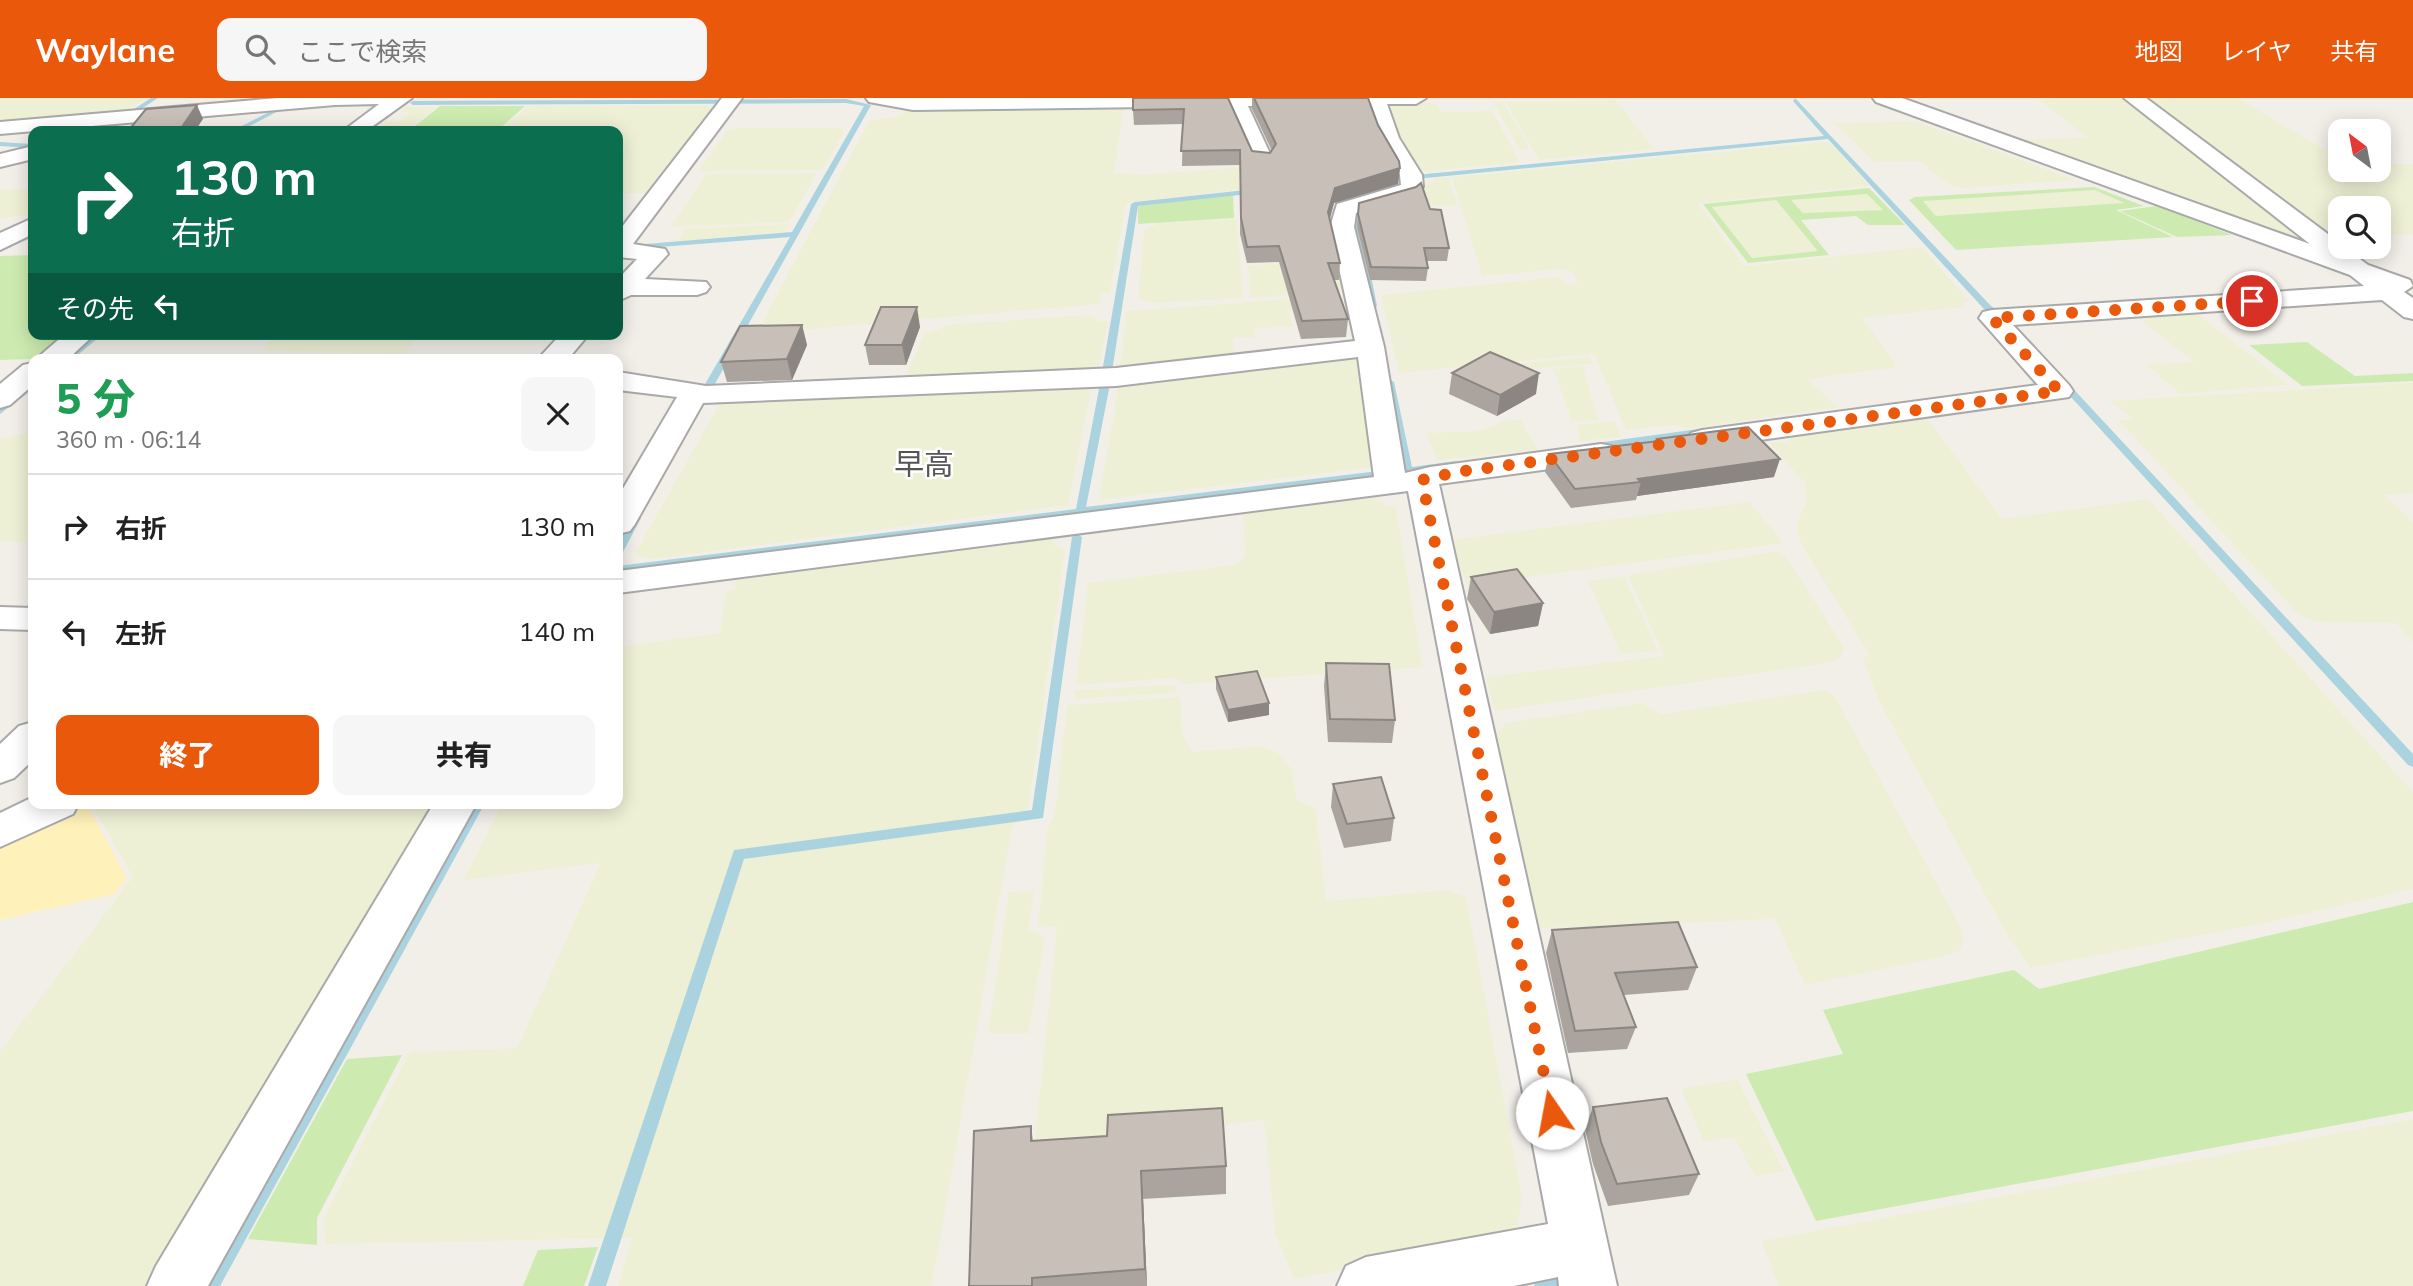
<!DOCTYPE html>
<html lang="ja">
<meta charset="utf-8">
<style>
:root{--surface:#fff;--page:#f6f6f6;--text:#222;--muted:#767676;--line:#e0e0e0;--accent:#ea580c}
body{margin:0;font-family:Mulish,"Noto Sans JP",sans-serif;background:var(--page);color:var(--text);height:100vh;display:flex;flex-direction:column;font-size:26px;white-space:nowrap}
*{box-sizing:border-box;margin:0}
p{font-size:23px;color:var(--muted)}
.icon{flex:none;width:38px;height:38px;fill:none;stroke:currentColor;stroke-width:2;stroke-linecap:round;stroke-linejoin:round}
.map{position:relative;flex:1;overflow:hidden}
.drawer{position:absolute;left:28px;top:256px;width:595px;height:455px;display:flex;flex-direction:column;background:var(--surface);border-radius:14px;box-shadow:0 4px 18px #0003}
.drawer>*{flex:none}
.banner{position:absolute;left:28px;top:28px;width:595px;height:214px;border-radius:14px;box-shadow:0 4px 18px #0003;background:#0b6e4f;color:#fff;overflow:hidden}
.needle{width:46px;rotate:328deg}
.fabs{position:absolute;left:2328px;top:21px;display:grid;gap:14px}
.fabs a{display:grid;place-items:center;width:63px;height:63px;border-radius:14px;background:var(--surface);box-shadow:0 4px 18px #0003;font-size:35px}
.pin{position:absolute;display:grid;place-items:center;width:60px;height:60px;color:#fff;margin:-30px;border:4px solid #fff;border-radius:50%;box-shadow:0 2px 7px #0007}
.me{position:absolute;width:77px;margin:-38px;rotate:348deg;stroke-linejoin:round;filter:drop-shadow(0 0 5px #0008)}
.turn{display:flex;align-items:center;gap:24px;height:147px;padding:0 28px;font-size:32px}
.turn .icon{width:91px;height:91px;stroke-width:2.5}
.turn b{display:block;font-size:49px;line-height:60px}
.then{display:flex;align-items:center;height:66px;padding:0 28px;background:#0003;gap:14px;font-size:26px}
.round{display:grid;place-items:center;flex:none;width:74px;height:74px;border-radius:14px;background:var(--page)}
.overview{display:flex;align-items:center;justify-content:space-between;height:119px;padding:0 28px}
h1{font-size:42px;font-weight:800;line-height:52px;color:#1e9e55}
.action{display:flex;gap:14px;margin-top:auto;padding:14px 28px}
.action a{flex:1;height:80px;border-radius:14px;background:var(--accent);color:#fff;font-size:28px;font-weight:800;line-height:80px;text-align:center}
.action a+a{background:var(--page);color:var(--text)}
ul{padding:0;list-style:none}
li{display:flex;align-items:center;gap:21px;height:105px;padding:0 28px;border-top:2px solid var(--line)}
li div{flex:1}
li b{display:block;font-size:26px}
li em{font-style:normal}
header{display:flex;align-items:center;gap:42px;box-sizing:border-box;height:98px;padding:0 35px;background:var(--accent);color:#fff}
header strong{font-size:33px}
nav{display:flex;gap:38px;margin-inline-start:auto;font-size:24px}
.search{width:490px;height:63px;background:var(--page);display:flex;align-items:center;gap:18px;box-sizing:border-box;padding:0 24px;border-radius:14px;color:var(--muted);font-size:26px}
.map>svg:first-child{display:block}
.farmland{fill:#eef0d5}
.grass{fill:#cdebb0;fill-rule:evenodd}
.sand{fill:#fff1ba}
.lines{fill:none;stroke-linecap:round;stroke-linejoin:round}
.stream{fill:#aad3df;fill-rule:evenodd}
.minor-casing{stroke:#a9a9a9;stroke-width:4}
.minor{fill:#fff;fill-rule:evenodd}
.wall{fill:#aba49e}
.shaded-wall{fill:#8b8681}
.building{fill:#c7bfb8;stroke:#8b8681;stroke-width:2}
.route{stroke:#ea580c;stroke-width:12;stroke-dasharray:0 21.6}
.labels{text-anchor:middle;stroke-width:5;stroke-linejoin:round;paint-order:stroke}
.quarter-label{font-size:30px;fill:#555;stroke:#fff}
</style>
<header>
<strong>Waylane</strong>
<div class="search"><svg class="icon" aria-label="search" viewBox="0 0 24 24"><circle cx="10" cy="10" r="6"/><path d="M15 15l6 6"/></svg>ここで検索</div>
<nav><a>地図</a><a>レイヤ</a><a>共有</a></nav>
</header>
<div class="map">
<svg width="2413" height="1188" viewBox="0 0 2413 1188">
<rect width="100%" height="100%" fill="#f2efe9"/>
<g class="farmland">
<path d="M0,0h149l-33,17 -116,9z"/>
<path d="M2121,0l184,136 -20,5 -278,-99 80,-3 -49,-38z"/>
<path d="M2149,0h89l102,61v11h38v-6h35v70l-35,1v-27h-38v27h-10l-184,-136z"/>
<path d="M1616,3l38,48 -115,11 -33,-58z"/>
<path d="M1503,4l27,47 -10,1 -27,-48z"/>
<path d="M1387,5h49l5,9 51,-1 28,51 -104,10 -34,-67z"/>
<path d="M709,7l-1,3 7,1 -65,84h-32v-62h-118l28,-25z"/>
<path d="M1124,8l-10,67 30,2 120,-10 6,21 -144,17 -16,90h-8l-3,11 -333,29 -5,-3v-5l108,-204 30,-5 10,-8z"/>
<path d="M406,9h30l-29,23h-32l12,-9h13l9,-8 -9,-1z"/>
<path d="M1915,23l161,59 -113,8 -14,-3 -30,-24 -45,1 -40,-39z"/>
<path d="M736,30h105l3,4 -20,36 -6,2 -120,1 30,-41z"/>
<path d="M1826,44l6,2 37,42 -171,17 46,63 178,-19 47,54 -6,1 2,5 -103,11 36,49 -91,12 31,28 -148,21 -18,-3 -46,5 -32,-76 -195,19 -18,-78 179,-18 6,8 12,-2 -6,-11 -11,-3 -79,7 -30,-99z"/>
<path d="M814,75l2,2 -27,47 -119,5 36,-53z"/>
<path d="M1448,79l9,28 -27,1 -6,-22 11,-2 -1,-4z"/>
<path d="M33,91v25l-33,5v-29z"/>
<path d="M2095,92l31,13 -190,13 -14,-16z"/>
<path d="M1867,96l17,16 -82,3 -11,-13z"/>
<path d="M1776,102l42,51 -66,7 -40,-52z"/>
<path d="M1237,121l6,79 -88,5 -17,-4 6,-67 4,-4 11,-5z"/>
<path d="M790,126l-6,8 -106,9 6,-12z"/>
<path d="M1338,164l4,28 -92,8 -2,-33z"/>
<path d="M1332,198l12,3 2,7 -58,5 5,16 -38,1 -1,9 -21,1 1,20 -115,13 8,-60z"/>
<path d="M2184,212l12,3 93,72 -109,9 -34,-30 48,-2 -62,-49z"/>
<path d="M1088,217l11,6 9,1 -11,53 -194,6 21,-47 29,-10z"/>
<path d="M276,236h145l-17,19 -135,-2 -6,-2z"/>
<path d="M1330,259l28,1 17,109 -276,33 20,-118z"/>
<path d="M1590,259l2,7 -83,7 -5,-6z"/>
<path d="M1583,268l15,54 -26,2 -19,-53z"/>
<path d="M2413,285v110l-29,2 29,27v120l-17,-19 -79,-1 -18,-7 -181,-195 15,-1 -23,-18z"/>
<path d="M1084,287l7,6 -23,114 -415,54 -11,-2 -6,-5 81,-144 9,-7z"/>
<path d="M1926,319l76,102 146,-20 265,293v97l-149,34 -233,45 -22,-30 -130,-237 -16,-42 6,-5 -68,-110 -5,-19 10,-22 -1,-20 -35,-39 18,-3v-4z"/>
<path d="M1520,321l18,31 -100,10 -12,-27 55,-2 23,-10z"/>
<path d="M1614,323l7,16 -42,4 -2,-16z"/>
<path d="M33,333v112l-33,-2v-102z"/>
<path d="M1378,399l8,9h10l27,161 -238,17 -11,-6 -98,7 12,-102 146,-18 11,-8 -2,-43z"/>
<path d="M1749,404l35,41 -316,42 -19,-45z"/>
<path d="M1050,440l5,7 10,4 -36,256 -17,23 -80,458h-314l14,-48 -307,6 -1,-27 86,-165 107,-4 84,-185 -137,17 38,-77h116v-156l102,-14 6,-41 9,-2 1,-11z"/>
<path d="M1777,453l8,5 60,92 -5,10 -12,5 -333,48 -9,-34 178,-21 -36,-81z"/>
<path d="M1624,478l34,75 -37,3 -33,-73z"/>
<path d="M1172,587l5,4 -4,4 -98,6v-9z"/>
<path d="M1824,592l10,5 126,231 4,15 -5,10 -17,6 -137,28 -30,-66 -233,9 -12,-4 -39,-166 4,-22 11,-13 136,-20 19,11z"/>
<path d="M1180,599l3,38 9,17 68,-6 18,7 14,16 5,31 19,9 10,92 121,-11 19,7 56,299 -6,42 -222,41 -19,-46 -11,-113 -230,27 23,-221 -19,2 9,-98 8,-17 12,-108z"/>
<path d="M91,705h351l-114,190 -15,9 -9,16 5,9 -155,259h-154v-235l133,-174z"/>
<path d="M1034,793l-5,38 16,9 -16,95h-41l21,-141z"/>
<path d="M1737,981l47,92 -29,6 -21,-40 -30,5 -23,-53z"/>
<path d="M2413,1021v167h-635l-16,-45z"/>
</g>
<g class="grass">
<path d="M440,8h85l-27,24h-88z"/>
<path d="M2094,89l50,19 -28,4 57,27 -217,13 -47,-50 6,-3zM2095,92l29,13 -188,13 -13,-15z"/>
<path d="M1869,90l36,37h-37l-12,-9 -55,4 28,35 -81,8 -45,-59zM1867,96l16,16 -80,3 -12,-13zM1776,102l41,50v1l-65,7 -40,-51z"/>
<path d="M1233,97l1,23 -96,6v-17l8,-4z"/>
<path d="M2157,108l75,29 -55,2 -57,-26z"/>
<path d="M33,157v79h32l-34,25 -31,1v-104z"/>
<path d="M2307,244l48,34 58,-3v8l-111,5 -53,-41z"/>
<path d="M2413,804v209l-597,110 -70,-147 97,-20 -20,-44 191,-40 25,19z"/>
<path d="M402,957l-85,163v27l-69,-6 99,-180z"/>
<path d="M598,1149l-14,39h-61l15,-36z"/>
</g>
<path class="sand" d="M67,705h19l41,75 -12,16 -115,26v-84z"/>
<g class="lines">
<g class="stream">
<path d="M151,0h7l-23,15h-4v-2z"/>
<path d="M1795,0l195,207 17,13v4h-6l-17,-13 -156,-170 -423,41 -4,-2 4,-2 419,-40 -31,-35z"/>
<path d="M846,1l25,6 -164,293 -5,3 -5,-3 93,-161 -157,12 -4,-2 4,-2 159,-13 72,-126 -18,-3 -433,2 -3,-2 3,-2z"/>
<path d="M281,8l5,1 -46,24h-8z"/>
<path d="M106,23l3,2 -1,1 -21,7h-9z"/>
<path d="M0,44l32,2 1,4 -33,-2z"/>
<path d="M1255,91l4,2 -1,2 -120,13 -28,178 -24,123 284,-35 4,1v4l-289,37 -5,3 -5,-2 -457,57v-6l458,-57 24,-125 31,-180 4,-2z"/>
<path d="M1350,104l7,2 20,102 -4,3 -4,-3z"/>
<path d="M33,134v5l-33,15v-5z"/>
<path d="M93,236h10l-30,25h-10z"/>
<path d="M1389,281l5,3 18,85 44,-6 5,3 -5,3 -43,5 3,16 -5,3 -5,-3 -3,-14 -7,-3 6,-3 -18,-86z"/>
<path d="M2062,281l3,1 348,374v13l-5,-2 -349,-381 -2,-2z"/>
<path d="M33,284v7l-33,25v-8z"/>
<path d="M1706,330l5,3 -2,2 -120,17 -5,-3 5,-3z"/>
<path d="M636,417l5,3 -18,34 -5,3c0,-14 6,-33 18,-40z"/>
<path d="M1077,436l5,3 -39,281 -299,41 -138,427h-18l146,-436 298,-40 40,-273z"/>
<path d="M471,705h14l-265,483h-19z"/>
<path d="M1563,1175l6,3 3,6 -2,4h-36l3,-6z"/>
</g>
<defs>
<g id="minor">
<path d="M278,0h134l-46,33h-23l36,-27 -44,1 -335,29v-12z"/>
<path d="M722,0h20l-109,146 32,5 3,5 -23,25 61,3 4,5 -4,5 -9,3h-66l-13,6v-22l19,-20 -19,-2v-25z"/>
<path d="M866,0h560l-10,6h-29l12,34 23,37 1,12 -9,10 -58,16 -2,14 30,120 21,126 25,-6 171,-23 11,2 4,7 -4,7 -11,2 -162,22 178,802h-58l-1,-9 -44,9h-177l9,-20 20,-9 182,-33 -140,-733 -790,102v-22l756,-94 -16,-120 -242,29 -413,17 -68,121 -5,7 -12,3v-37l59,-100 -59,-7v-18l88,14 410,-18 239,-27 -25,-114 7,-23 64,-19 -1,-10 -21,-37 -12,-34 -119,2 25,54 -3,5h-16l-3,-5 -23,-54 -315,4 -44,-8z"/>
<path d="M1873,0h29l408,146 -186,-146h22l194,145v4h4l24,18 42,15 3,6 -9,6 9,6v21l-9,-2 -22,-17 -369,25 56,60 4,6 -4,6 -367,51 -11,-3 -4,-6 4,-6 11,-3 336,-45 -59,-67 4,-6 9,-2 372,-24 -14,-11 -474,-173z"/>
<path d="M33,48v13l-33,8v-13z"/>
<path d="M33,120v16l-33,16v-17z"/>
<path d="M65,236h30l-27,25h-32z"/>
<path d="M561,236h28l-21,25h-30z"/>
<path d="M33,265v22l-23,20 -10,3v-24l23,-19z"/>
<path d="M0,509l33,1v22l-33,-1z"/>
<path d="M33,624v38l-19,18 -14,5v-39l19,-18z"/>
<path d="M33,699v6h46l-6,11 -73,33v-34z"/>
<path d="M434,705h43l-269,483h-61l9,-20z"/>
</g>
</defs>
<use href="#minor" class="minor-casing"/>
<use href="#minor" class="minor"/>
</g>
<g class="wall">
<path d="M1228,0l24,53 18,2 2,-2 -20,-42v-11h116l10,27 22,43 -2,16 -64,19 -4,16 10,44 -1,17h-5l14,39 -2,18 -45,2 -22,-77 -32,1 -7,-29v-69l-58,1 1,-42 -49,1 -1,-15z"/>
<path d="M1430,111l19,39 -2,13h-21l2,7 -2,13 -56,-1 -13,-53 1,-13z"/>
<path d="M802,227l5,20 -15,35 -65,2 -6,-20z"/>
<path d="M920,229l-14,38h-37l-4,-20z"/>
<path d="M1452,275l84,21 -39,22 -48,-22z"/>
<path d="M1657,341l117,38 -137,19 -1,4 -65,8 -26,-36 4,-18 107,-13z"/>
<path d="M1471,479l72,26 -5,23 -48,8 -23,-35z"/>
<path d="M1326,565l69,57 -3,23 -64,-1 -4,-56z"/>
<path d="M1216,579l53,26v12l-41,7 -12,-33z"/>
<path d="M1333,686l61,34 -3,23 -47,7 -13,-41z"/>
<path d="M1552,832l145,37 -9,23 -64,5 12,32 -9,22 -59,4 -22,-100z"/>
<path d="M1593,1009l106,67 -10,21 -81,11 -15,-42 -8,-35z"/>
<path d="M1031,1028l2,15 193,25v28l-83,5 4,87h-178z"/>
</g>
<g class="shaded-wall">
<path d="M197,7l6,14 -8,12h-16z"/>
<path d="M1400,70l-2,16 -64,19 -7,25 1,-16 7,-24z"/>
<path d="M917,209l3,20 -14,38 -4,-20z"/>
<path d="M802,227l5,20 -15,35 -5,-21z"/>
<path d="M1539,275l-3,21 -39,22 3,-21z"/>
<path d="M1780,361l-6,18 -137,19 4,-14 -3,-3z"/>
<path d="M1543,505l-5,23 -48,8 4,-22z"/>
<path d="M1269,605v12l-41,7v-12z"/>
<path d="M1141,1073l2,28 4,87 -2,-17z"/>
</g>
<g class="building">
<path d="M1133,0h95l24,53 18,2 6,-9 -22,-46h114l10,27 21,36 1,7 -65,20 -7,24 12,51h-12l20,56 -46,2 -23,-75 -32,1 -6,-29 -1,-68 -59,1 3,-42 -51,1z"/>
<path d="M197,7l-18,26h-51l18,-22z"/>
<path d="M1421,85l9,26 11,1 8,38h-25l4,20 -57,-1 -13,-53 1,-11 57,-16z"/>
<path d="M881,209h36l-15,38h-37z"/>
<path d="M802,227l-15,34 -66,3 19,-36z"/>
<path d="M1490,254l49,21 -39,22 -48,-22z"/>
<path d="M1748,329l32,32 -142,20 3,3 -66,7 -26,-35 110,-13 -2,-2z"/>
<path d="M1517,471l26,34 -49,9 -23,-35z"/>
<path d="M1326,565l63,1 6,56 -65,-1z"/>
<path d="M1257,573l12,32 -41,7 -12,-33z"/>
<path d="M1381,679l13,41 -47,6 -14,-40z"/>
<path d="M1678,824l19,45 -82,6 21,54 -61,4 -23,-101z"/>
<path d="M1667,1000l32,76 -82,10 -16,-42 -8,-35z"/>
<path d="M1222,1010l4,58 -85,5 4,98 -113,9v8h-63l5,-155 57,-5v15l76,-5 1,-21z"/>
</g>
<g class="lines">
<path class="route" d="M1552,1015l-130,-633 35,-8 602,-81 -67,-73 260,-17"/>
</g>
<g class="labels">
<g class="quarter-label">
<text x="924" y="377">早高</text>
</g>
</g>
</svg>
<div class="fabs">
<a><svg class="needle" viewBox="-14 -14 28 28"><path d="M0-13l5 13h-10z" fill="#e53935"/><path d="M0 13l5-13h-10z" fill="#767676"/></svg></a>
<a><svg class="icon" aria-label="search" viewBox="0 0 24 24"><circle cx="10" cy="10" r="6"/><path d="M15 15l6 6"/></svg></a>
</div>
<div class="pin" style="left:2252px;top:203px;background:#d93025"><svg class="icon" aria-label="arrive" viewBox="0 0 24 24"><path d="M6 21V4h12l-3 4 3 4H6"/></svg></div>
<svg class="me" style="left:1552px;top:1015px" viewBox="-20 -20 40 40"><circle r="19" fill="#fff"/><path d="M0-13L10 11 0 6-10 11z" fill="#ea580c"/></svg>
<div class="banner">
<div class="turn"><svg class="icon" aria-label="right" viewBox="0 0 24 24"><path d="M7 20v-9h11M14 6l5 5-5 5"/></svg><div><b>130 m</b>右折</div></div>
<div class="then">その先<svg class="icon" aria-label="left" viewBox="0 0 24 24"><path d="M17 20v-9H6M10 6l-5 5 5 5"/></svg></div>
</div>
<section class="drawer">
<div class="overview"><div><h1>5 分</h1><p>360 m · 06:14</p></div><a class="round"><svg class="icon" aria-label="close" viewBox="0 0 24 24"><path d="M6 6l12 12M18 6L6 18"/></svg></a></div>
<ul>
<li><svg class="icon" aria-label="right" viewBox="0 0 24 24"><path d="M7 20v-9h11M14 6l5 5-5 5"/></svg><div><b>右折</b></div><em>130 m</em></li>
<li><svg class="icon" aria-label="left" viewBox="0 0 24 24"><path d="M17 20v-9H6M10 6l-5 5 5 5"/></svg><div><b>左折</b></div><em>140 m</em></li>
</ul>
<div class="action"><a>終了</a><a>共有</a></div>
</section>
</div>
